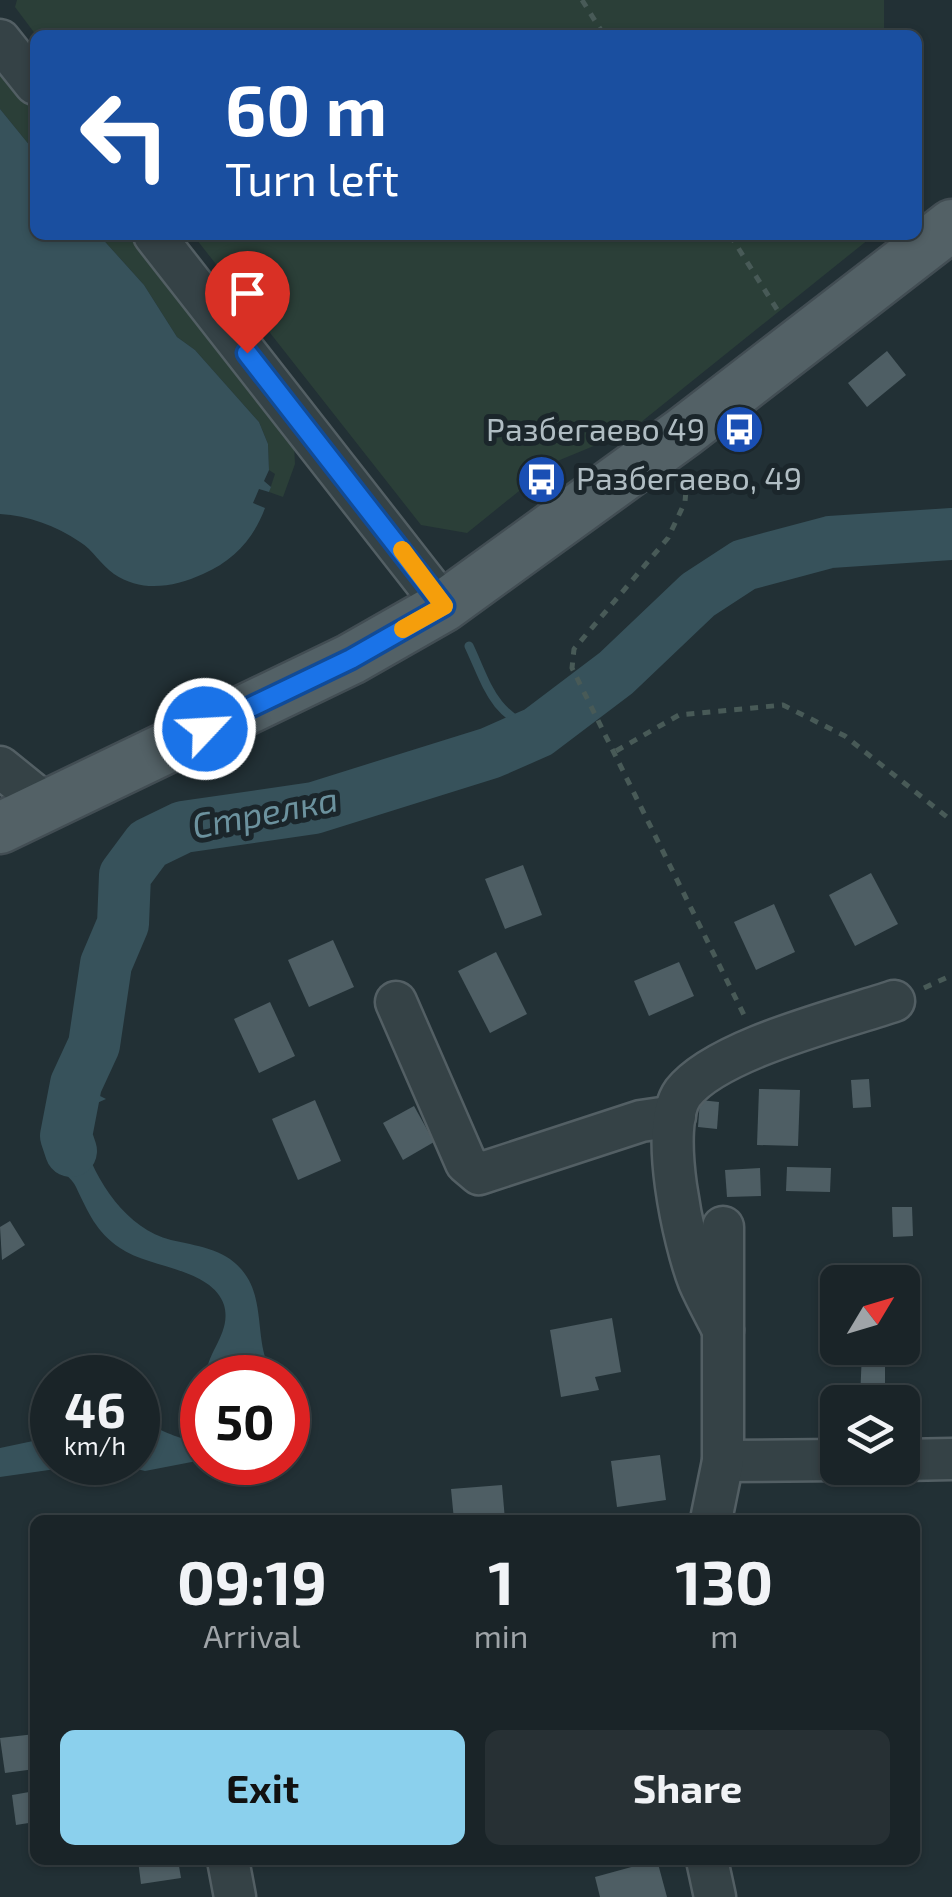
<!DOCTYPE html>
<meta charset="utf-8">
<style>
:root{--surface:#1a2428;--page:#273034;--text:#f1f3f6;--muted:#9fa4a8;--line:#384145;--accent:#8bd0ed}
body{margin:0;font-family:"Exo 2",sans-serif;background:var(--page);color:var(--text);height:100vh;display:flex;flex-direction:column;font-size:38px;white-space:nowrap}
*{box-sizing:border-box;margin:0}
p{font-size:32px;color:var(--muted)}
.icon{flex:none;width:55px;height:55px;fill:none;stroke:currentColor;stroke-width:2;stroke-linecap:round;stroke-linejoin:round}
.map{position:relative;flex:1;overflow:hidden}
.sheet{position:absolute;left:30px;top:1515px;width:890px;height:350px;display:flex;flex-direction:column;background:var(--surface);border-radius:15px;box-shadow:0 2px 8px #0004,0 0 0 2px var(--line)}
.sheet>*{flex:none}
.hud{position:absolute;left:30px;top:30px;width:892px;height:210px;border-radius:15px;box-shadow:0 2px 8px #0004,0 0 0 2px var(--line);background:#1a4fa0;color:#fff;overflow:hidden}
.needle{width:65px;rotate:52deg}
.buttons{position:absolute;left:820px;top:1265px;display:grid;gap:20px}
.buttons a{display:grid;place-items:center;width:100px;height:100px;border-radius:15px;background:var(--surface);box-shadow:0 2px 8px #0004,0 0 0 2px var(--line);font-size:50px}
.speed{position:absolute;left:30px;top:1355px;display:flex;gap:20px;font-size:50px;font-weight:700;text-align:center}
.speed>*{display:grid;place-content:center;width:130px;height:130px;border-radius:50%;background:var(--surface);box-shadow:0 2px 8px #0004,0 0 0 2px var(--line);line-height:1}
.speed small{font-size:25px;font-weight:400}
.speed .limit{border:15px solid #d22;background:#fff;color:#111}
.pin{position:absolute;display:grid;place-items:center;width:85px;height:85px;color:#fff;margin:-102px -42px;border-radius:50% 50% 50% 0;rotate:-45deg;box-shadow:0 0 10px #0007}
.pin .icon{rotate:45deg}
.me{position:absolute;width:110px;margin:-55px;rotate:65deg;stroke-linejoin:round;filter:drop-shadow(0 0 8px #0008)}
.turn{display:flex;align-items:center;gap:35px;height:210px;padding:0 30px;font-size:45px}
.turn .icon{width:130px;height:130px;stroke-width:2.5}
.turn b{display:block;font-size:70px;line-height:85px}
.eta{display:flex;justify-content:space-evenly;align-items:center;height:170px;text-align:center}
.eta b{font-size:60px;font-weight:700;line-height:70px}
.cta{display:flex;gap:20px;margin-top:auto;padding:20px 30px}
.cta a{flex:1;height:115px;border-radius:15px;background:var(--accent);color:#111;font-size:40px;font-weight:700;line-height:115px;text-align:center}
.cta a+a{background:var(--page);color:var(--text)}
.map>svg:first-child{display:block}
.green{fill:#2b3f38}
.water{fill:#37525b}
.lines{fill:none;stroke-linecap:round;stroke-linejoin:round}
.stream{stroke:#37525b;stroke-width:9}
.river{stroke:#37525b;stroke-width:52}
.building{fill:#4e5e64}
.minor-casing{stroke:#535f64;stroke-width:45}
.major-casing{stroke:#424d53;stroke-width:55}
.path{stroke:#485a57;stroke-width:5;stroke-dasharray:8 8;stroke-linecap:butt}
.minor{stroke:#354246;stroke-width:40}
.major{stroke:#536166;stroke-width:50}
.route-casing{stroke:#114b97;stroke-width:25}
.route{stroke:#1a73e8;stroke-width:18}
.slow{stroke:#f59e0b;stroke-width:18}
.labels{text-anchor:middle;stroke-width:10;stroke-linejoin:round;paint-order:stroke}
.poi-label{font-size:32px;fill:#b0bdc3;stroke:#1b262b;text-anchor:end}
.water-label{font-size:35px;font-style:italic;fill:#6c929e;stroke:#1b262b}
</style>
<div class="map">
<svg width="952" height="1897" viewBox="0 0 952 1897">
<rect width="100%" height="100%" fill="#223035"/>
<g class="green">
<path d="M17,0h867v35h-848l-21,-28z"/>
<path d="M0,62l35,44v46l-35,-43z"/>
<path d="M99,235h36l159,210 1,19 -12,33 -14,-5 6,-18 -6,-4 -1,-26 -9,-22 -64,-72 -18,-13 -33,-52z"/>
<path d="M193,235h681l-244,196 -75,31 -88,71 -46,-8z"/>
</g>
<g class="water">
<path d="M0,109l35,43v83h64l45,50 33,52 18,13 64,72 9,22 1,26 -5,11 7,6 -2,5 -10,-3 -6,14 12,5c-12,32 -31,52 -62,66 -29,13 -61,19 -89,0 -13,-9 -21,-24 -34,-32 -25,-17 -51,-26 -80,-28z"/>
<path d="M57,1074l49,25c-20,8 -29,18 -23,40 12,42 44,90 88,101 25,6 52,8 70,29 27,30 11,75 33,108h-68c0,-25 26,-44 18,-72 -12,-37 -76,-37 -104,-57 -24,-16 -32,-36 -44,-61 -3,-7 -10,-11 -14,-18 -19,-30 -14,-63 -5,-95z"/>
<path d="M96,1370l38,4 12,12c2,37 -2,39 35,52l21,-11v33l-57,11 -32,-8 25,-1 4,-44 -4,-40 -70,-1z"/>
<path d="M52,1437v25l46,1 -98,14v-29z"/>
</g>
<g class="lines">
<path class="stream" d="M469,646c20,43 23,66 69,86"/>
<path class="river" d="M71,1151l-5,-15 10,-52 18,-39 12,-81 17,-40 2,-49 23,-31 35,-17 131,-19 176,-55 48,-21 78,-59 82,-78 46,-30 86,-23 122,-8"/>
</g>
<g class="building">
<path d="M887,351l19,24 -39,32 -19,-24z"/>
<path d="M523,865l19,50 -37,14 -20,-50z"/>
<path d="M871,873l27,51 -43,22 -26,-51z"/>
<path d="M774,904l21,48 -39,18 -22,-48z"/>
<path d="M333,940l21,47 -45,20 -21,-47z"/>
<path d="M496,952l31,62 -37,19 -32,-62z"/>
<path d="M679,962l15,34 -45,20 -15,-35z"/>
<path d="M270,1002l25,54 -36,17 -25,-54z"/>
<path d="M869,1079l2,28 -18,1 -2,-28z"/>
<path d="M759,1089l41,1 -2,56 -41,-1z"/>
<path d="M315,1100l26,61 -43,19 -26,-61z"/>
<path d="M700,1100l19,2 -2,27 -19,-2z"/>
<path d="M414,1106l20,36 -31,18 -20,-37z"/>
<path d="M787,1167l44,1 -1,24 -44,-1z"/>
<path d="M760,1168l1,28 -34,1 -2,-27z"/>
<path d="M892,1207h20l1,29 -20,1z"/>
<path d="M10,1221l15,24 -23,15 -2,-33z"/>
<path d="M612,1318l9,54 -26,5 4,13 -38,7 -11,-67z"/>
<path d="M885,1351v50l-25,-2 2,-47z"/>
<path d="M660,1455l6,45 -49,7 -6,-46z"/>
<path d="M502,1485l3,35h-51l-3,-31z"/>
<path d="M29,1584h6v26h-2z"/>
<path d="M35,1734v35l-30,4 -5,-35z"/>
<path d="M35,1791v31l-19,3 -4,-30z"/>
<path d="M138,1860h40l3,18 -40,6z"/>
<path d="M657,1860l10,37h-67l-5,-20z"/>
</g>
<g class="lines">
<defs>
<g id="minor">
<path d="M0,40l35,44"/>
<path d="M154,235l290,371"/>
<path d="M0,767l47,38"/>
<path d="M396,1002l70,161 13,11 162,-53 34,-5"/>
<path d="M723,1330c-8,-16 -17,-32 -24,-48 -15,-38 -41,-155 -16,-189 34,-44 158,-74 211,-92"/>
<path d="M902,1460l50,-1"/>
<path d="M723,1461l115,-1"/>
<path d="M711,1520l12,-59v-234"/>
<path d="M228,1860l7,37"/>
<path d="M707,1860l8,37"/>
</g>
<path id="major" d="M0,828l351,-169 93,-53 240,-174 268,-207"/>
</defs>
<use href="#minor" class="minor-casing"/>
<use href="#major" class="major-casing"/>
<g class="path">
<path d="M582,0l22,35"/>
<path d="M730,235l48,76"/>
<path d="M687,477l-2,25 -17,36 -94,111 -2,19 173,349"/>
<path d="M616,751l63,-36 104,-10 62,31 107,85"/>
<path d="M924,988l28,-13"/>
</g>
<use href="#minor" class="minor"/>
<use href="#major" class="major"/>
</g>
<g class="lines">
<defs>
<path id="route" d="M205,729l146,-70 93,-53 -197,-253"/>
</defs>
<use href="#route" class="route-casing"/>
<use href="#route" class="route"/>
<path class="slow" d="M402,550l42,56 -41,23"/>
</g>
<defs>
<symbol id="bus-disc" viewBox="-11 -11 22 22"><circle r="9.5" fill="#1a4fb4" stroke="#1b262b"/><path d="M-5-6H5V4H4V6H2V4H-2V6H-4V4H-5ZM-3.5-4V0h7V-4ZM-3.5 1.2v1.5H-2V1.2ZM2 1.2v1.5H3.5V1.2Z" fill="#fff"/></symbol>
</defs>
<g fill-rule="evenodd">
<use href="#bus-disc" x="712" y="402" width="55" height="55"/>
<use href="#bus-disc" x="514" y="452" width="55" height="55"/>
</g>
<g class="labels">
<g class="poi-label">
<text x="705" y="441">Разбегаево 49</text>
<text x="576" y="490" text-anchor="start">Разбегаево, 49</text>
</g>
<g class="water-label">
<text transform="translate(265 813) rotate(-11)" y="12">Стрелка</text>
</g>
</g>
</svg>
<div class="buttons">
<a><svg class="needle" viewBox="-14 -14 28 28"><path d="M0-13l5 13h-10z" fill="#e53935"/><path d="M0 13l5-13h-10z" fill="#9fa4a8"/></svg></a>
<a><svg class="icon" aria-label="layers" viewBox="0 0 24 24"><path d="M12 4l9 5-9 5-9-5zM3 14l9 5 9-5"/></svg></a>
</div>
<div class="speed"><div>46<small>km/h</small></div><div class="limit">50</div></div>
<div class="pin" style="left:247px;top:353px;background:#d93025"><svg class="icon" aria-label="arrive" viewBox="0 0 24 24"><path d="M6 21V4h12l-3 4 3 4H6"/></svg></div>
<svg class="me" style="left:205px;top:729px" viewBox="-20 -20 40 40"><circle r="17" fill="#1a73e8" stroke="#fff" stroke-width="3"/><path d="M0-11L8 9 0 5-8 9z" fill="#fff"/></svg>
<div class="hud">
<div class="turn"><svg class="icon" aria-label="left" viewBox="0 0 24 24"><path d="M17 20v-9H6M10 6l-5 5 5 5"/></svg><div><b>60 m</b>Turn left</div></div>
</div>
<section class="sheet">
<div class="eta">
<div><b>09:19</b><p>Arrival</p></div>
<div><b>1</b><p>min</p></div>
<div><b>130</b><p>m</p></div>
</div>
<div class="cta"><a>Exit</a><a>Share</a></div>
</section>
</div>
